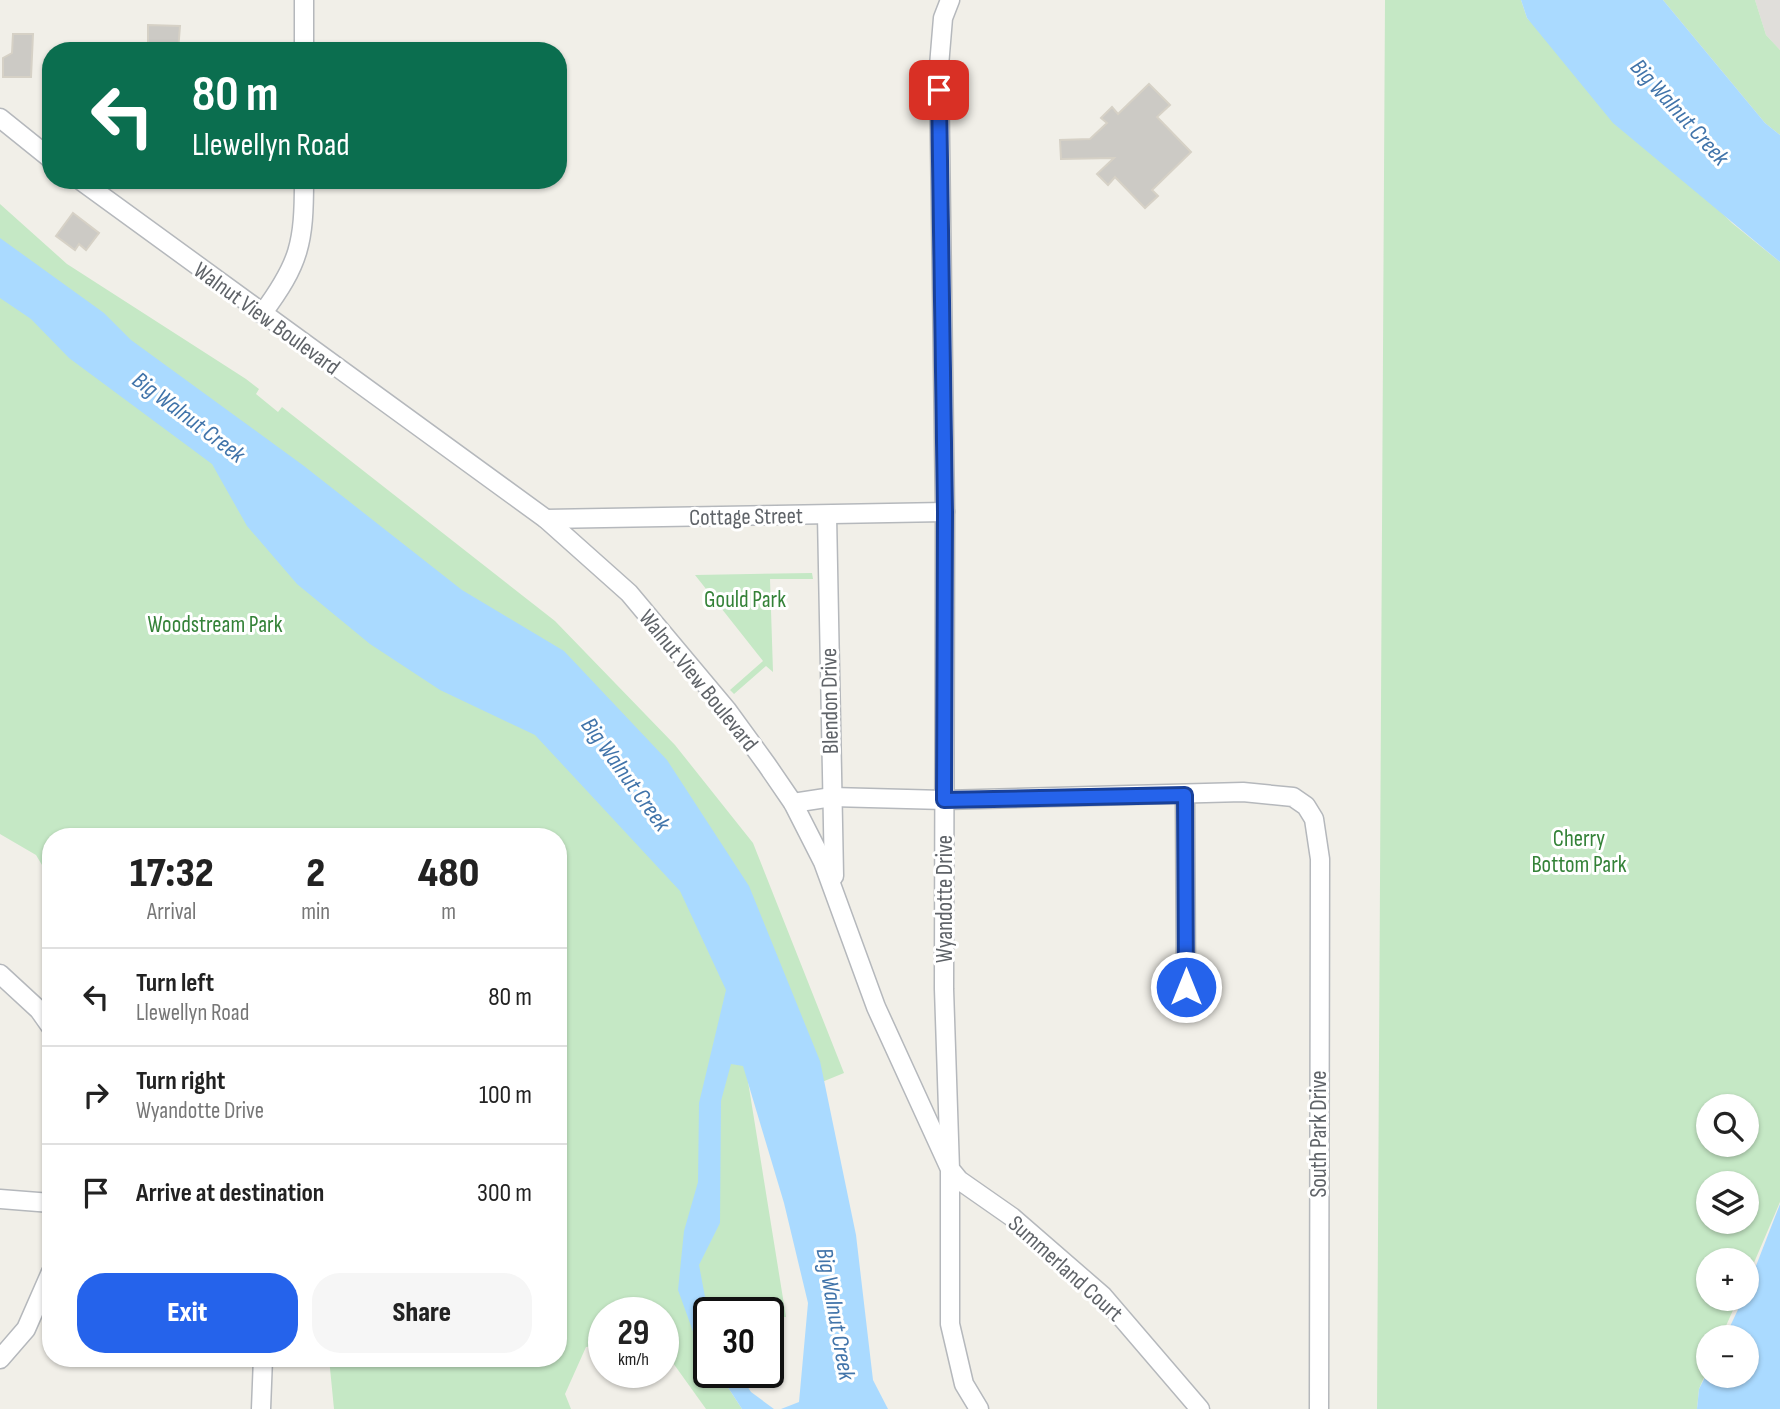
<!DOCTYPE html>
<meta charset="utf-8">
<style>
:root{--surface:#fff;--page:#f6f6f6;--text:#222;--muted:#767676;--line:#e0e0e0;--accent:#2563eb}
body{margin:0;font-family:"Sofia Sans Condensed",sans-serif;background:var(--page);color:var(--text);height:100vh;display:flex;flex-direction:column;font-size:26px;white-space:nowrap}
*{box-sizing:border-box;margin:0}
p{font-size:23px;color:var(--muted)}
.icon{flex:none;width:38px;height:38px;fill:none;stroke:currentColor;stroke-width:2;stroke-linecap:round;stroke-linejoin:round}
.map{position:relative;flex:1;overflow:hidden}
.drawer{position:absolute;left:42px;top:828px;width:525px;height:539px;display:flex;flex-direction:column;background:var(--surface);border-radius:28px;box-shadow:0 2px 5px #0004}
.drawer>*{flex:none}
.hud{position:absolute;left:42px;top:42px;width:525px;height:147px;border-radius:28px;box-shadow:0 2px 5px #0004;background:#0b6e4f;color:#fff;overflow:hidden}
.buttons{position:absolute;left:1696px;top:1094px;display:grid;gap:14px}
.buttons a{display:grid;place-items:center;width:63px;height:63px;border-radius:50%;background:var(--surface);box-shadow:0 2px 5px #0004;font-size:35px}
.speed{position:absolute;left:588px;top:1297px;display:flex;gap:14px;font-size:35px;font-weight:700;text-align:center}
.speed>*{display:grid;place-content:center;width:91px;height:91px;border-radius:50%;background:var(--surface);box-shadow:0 2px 5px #0004;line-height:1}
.speed small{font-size:18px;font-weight:400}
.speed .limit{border:4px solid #111;border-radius:10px;background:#fff;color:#111}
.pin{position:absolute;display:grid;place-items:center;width:60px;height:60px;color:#fff;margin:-30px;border-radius:14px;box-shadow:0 4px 10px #0006}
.me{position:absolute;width:77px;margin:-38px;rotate:0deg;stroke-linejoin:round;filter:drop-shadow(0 0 5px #0008)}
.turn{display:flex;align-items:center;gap:24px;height:147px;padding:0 35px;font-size:32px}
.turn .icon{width:91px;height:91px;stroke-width:2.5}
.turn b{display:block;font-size:49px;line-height:60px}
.eta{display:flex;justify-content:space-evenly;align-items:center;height:119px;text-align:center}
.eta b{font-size:42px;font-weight:800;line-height:49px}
.action{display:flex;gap:14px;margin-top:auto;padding:14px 35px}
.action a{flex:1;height:80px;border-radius:28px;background:var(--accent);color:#fff;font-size:28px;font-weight:800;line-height:80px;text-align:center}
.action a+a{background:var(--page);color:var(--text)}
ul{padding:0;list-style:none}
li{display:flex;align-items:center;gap:21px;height:98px;padding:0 35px;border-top:2px solid var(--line)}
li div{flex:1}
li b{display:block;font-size:26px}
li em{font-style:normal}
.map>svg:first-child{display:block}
.industrial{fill:#e0deda}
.green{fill:#c5e8c5;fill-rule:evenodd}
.water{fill:#aadaff}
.building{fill:#cccac5;stroke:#d6d1c6;stroke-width:2}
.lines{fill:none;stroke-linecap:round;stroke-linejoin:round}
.minor-casing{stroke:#b5b8bc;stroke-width:21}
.minor{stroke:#fff;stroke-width:18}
.route-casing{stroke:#184099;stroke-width:18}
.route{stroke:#2563eb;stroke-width:12}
.labels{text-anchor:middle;stroke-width:6;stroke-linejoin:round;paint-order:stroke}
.street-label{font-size:23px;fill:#5f6368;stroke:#fff}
.park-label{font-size:23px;fill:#348238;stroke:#fff}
.water-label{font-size:24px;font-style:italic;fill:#4174aa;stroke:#fff}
</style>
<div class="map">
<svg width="1780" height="1409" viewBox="0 0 1780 1409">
<rect width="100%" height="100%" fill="#f1efe8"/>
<path class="industrial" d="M1755,0h25v50l-14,-15z"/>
<g class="green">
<path d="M1385,0h136l6,18 205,205 48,39v940l-33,77 -1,-19h-38v38l30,1 -17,38h-13v31l-9,21 -2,20h-320zM1708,1106h38v38h-38zM1708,1183h38v39h-38z"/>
<path d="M1663,0h92l11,35 14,15v85l-15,-12z"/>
<path d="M0,204l67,60 179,115 13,10 -3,5 22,18 4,-5 273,214 120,124 78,98 91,230 -71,29 -27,-33 40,248h-18v-5h-59v5h-20c6,20 20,35 20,55h9l24,37h-36l-43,-60v-37h-59v33l-18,2 -21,47 6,15h-237l-5,-51h229v-522h-507v44l-15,-25 -36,-21z"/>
<path d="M812,573l1,6h-43l3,93 -7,-6 -32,28 -4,-4 33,-29 -68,-86z"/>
</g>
<g class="water">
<path d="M1521,0h142l102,123 15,12v127l-167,-139 -86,-105z"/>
<path d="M0,238l104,75 27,27 173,126 158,124 102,61 103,109 82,126 71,175 36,174 17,145 15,29h-107l18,-7 9,-99 -24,-100 -41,-137 -12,-2 -10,37 -1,122 -21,42 10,53v40l-14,-21 -17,-47 6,-59 14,-49 1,-79 27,-113 -46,-99 -145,-156 -95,-45 -70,-46 -73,-60 -50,-58 -35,-62 -143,-106 -38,-39 -31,-21z"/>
<path d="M1780,1204v205h-83l2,-20 9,-18v5h38v-39h-21l18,-38 3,-1 1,-9z"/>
<path d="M718,1372h20l13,20 23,17h-32z"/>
</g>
<g class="building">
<path d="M148,25l32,1 -2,25 -30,-2z"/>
<path d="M13,34h20l-2,43h-28v-19l9,-5z"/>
<path d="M1149,84l21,21 -13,12 34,35 -39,38 6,6 -13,12 -30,-31 -7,8 -11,-11 17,-16 -53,1 -1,-19 30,-1 17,-16 -6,-5 11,-11 6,7z"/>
<path d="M73,213l26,20 -13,17 -7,-6 -4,6 -19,-14z"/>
</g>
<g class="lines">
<defs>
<g id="minor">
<path d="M304,0v51"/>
<path d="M950,0l-7,18 -4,48 6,446 -1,477 6,180 9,11 53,37 91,79 97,113"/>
<path d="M0,118l51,41"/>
<path d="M80,180l466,339 83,74 98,117 40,55 26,38 30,59 53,145 74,162v155l14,60 15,25"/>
<path d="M262,314c38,-51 42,-71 42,-134"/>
<path d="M827,515l7,361"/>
<path d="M546,519l399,-7"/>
<path d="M1185,795l1,192"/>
<path d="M793,803l39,-6 112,3 299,-8 50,5 13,9 8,13 6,40 -1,550"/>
<path d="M0,974l39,36 12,17"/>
<path d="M0,1199l51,4"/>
<path d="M0,1359l26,-30 25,-57"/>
<path d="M261,1409l2,-51"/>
</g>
</defs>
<use href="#minor" class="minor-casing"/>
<use href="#minor" class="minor"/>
</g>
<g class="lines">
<defs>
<path id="route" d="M939,90l6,422 -1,288 241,-5 1,192"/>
</defs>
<use href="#route" class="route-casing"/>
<use href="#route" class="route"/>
</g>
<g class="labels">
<g class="street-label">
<text transform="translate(267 318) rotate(36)" y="8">Walnut View Boulevard</text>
<text transform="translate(746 516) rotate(-1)" y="8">Cottage Street</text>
<text transform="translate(699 680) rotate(51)" y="8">Walnut View Boulevard</text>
<text transform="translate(829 701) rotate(-91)" y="8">Blendon Drive</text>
<text transform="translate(944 899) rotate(-90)" y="8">Wyandotte Drive</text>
<text transform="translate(1318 1134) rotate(-90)" y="8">South Park Drive</text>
<text transform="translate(1066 1268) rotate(42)" y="8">Summerland Court</text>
</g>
<g class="park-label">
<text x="745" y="607">Gould Park</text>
<text x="215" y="632">Woodstream Park</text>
<text x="1579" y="846">Cherry<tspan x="1579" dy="26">Bottom Park</tspan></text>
</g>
<g class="water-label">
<text transform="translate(1680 112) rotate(48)" y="8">Big Walnut Creek</text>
<text transform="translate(189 417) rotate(37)" y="8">Big Walnut Creek</text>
<text transform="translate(626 774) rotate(54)" y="8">Big Walnut Creek</text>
<text transform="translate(836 1314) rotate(80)" y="8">Big Walnut Creek</text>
</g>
</g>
</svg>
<div class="buttons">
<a><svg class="icon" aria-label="search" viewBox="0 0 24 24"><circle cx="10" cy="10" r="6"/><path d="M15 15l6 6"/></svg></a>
<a><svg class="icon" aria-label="layers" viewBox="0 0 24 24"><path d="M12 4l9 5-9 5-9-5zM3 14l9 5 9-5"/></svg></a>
<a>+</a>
<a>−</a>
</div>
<div class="speed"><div>29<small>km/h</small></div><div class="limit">30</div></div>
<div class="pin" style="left:939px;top:90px;background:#d93025"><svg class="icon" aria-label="arrive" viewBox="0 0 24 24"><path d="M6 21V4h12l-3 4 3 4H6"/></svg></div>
<svg class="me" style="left:1186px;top:987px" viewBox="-20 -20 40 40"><circle r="17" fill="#2563eb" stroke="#fff" stroke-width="3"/><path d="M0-11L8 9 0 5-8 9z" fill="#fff"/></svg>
<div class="hud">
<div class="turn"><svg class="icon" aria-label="left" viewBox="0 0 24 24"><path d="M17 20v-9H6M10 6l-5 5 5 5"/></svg><div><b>80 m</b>Llewellyn Road</div></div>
</div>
<section class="drawer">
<div class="eta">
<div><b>17:32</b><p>Arrival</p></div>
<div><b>2</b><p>min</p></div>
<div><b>480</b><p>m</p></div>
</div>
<ul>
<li><svg class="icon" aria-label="left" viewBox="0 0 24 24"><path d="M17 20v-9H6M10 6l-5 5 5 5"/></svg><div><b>Turn left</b><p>Llewellyn Road</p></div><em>80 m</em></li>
<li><svg class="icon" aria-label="right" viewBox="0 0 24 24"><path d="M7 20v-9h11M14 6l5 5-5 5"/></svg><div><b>Turn right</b><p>Wyandotte Drive</p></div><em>100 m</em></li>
<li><svg class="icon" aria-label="arrive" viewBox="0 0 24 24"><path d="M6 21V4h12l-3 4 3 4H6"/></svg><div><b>Arrive at destination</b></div><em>300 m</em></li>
</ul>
<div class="action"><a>Exit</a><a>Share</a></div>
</section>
</div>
